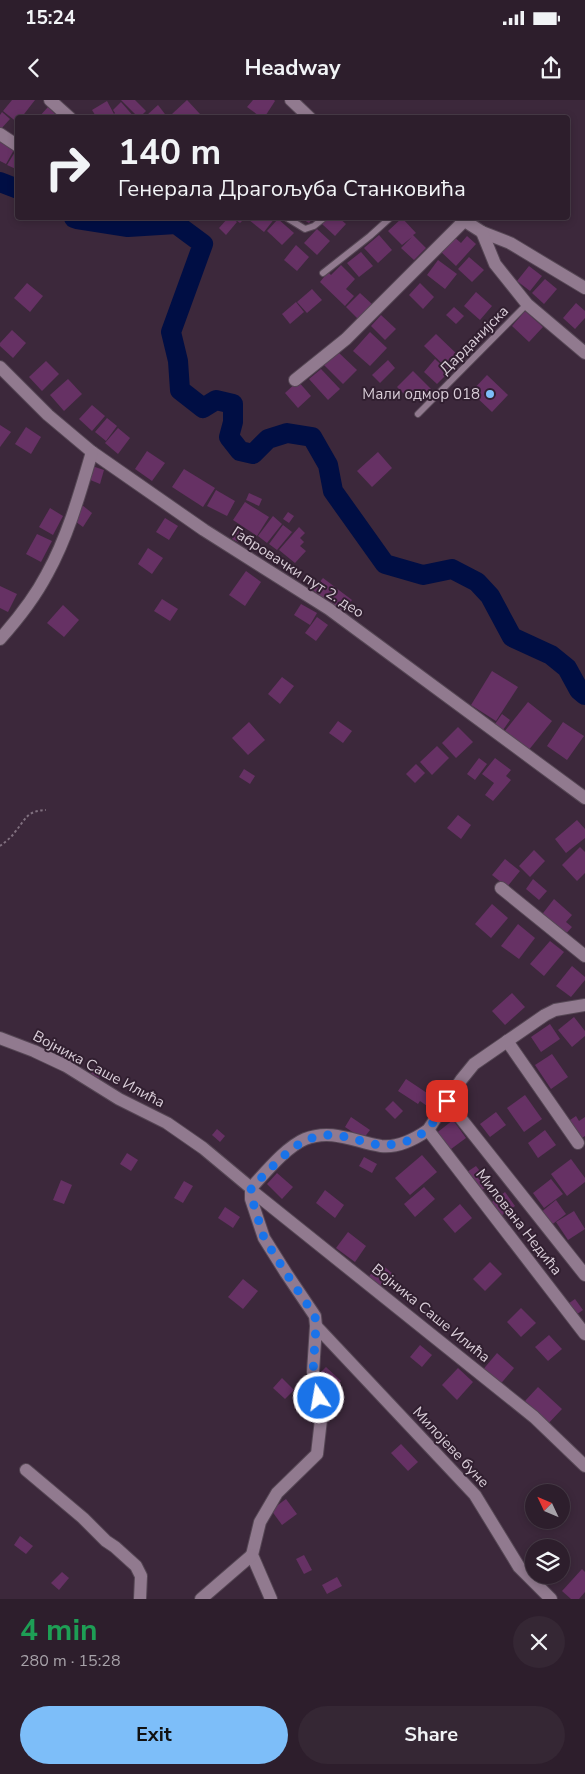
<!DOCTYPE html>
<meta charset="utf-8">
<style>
:root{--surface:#2d1e2c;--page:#352734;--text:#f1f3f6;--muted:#a7a2a9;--line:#483c48;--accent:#7dbef9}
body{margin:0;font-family:"Nunito Sans",sans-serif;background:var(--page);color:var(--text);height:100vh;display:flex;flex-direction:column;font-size:19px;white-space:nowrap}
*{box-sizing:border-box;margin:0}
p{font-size:16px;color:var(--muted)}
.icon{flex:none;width:28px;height:28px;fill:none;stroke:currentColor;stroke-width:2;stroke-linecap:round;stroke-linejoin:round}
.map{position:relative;height:1499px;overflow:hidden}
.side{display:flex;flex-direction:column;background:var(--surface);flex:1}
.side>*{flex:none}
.top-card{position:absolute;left:15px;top:15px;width:555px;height:105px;border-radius:5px;box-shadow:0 2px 8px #0003,0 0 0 1px var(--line);background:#2d1e2c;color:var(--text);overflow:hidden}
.needle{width:32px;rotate:314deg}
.controls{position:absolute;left:525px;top:1384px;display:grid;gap:10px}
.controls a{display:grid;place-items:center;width:45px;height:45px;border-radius:50%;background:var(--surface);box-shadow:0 2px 8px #0003,0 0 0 1px var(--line);font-size:25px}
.pin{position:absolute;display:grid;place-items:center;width:42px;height:42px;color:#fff;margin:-21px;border-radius:10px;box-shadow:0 2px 8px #0006}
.me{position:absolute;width:55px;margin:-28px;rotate:348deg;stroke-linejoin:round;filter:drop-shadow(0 0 4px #0008)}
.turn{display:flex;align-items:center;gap:18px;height:105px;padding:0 20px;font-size:22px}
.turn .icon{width:65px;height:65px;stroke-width:2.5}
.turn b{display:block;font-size:35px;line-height:42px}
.round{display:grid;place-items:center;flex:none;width:52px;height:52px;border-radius:26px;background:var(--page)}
.summary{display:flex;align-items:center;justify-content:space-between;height:85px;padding:0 20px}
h1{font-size:30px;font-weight:700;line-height:38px;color:#1e9e55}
.primary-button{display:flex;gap:10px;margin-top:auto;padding:10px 20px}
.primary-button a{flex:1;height:58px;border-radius:30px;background:var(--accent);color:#111;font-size:20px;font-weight:700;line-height:58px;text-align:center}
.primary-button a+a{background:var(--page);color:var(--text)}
.status{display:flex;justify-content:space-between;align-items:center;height:35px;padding:0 25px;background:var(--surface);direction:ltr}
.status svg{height:14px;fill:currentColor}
header{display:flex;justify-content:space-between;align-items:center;height:65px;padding:0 20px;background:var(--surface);font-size:22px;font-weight:700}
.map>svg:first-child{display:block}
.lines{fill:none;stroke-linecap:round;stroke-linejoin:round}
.river{stroke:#000e44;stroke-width:20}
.building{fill:#663164}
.service-casing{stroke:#554654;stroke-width:8}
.minor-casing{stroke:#554654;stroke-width:14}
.path{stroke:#80707f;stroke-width:2;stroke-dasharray:2.5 2.5;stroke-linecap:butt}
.service{stroke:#917a8f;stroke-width:6}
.minor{stroke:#917a8f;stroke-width:12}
.route{stroke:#1a73e8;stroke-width:9;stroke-dasharray:0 16.2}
.poi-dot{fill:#7dbef9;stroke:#311f30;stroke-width:2}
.labels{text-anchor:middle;stroke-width:4;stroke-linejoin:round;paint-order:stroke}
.street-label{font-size:15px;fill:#d9cdd8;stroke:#311f30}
.poi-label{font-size:15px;fill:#d9cdd8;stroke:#311f30;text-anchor:end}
</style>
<div class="status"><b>15:24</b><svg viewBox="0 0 49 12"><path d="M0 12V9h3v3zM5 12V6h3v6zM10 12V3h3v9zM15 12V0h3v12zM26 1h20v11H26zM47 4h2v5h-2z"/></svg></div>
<header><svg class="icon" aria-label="back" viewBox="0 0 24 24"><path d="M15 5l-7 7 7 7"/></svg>Headway<svg class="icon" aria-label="share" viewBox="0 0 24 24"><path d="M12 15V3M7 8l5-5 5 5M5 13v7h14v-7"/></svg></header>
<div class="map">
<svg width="585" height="1499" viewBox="0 0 585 1499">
<rect width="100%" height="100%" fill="#3c283b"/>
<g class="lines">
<g class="river">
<path d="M0,82l18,7"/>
<path d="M74,118l3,1 51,8 48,-3 27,20 -32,88 7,29 2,29 23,18 13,-8 17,4v18l-4,15 11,14 13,3 15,-15 19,-6 25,4 16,28 5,26 52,73 38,11 29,-6 25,13 13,14 22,41 39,18 16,13 12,22 6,5"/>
</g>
</g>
<g class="building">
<path d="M12,0h23l-14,18h-3v5l-15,-12z"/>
<path d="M121,0h14l11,11 -7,7z"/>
<path d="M187,0l13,14 -3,4h-21l-4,-4z"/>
<path d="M253,0h21l1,1 -11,17h-2l-15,-11z"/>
<path d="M107,1l7,13 1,-1 -2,-3 8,-8 14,16h-38l-5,-8z"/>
<path d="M158,5l10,13h-19l-2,-3z"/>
<path d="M48,7l11,11h-21z"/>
<path d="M2,12l8,7 -10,11v-15z"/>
<path d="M0,39l15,9 -9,16 -6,-3z"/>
<path d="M18,47v23l-11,-5z"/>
<path d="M228,118h4l5,4 -11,13 -7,-7z"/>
<path d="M233,118h12l-5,5z"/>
<path d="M251,118h24l-11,14 -15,-12z"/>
<path d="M301,118h12l-4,5z"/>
<path d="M328,118h11l7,6 -11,12 -13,-12z"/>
<path d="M402,118l14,15 -3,2 13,13 -12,12 -13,-12 11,-11 -10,8 -14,-14z"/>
<path d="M278,119l16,14 -12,12 -15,-14z"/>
<path d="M317,129l13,12 -13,14 -13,-12z"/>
<path d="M379,135l13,15 -14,13 -14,-15z"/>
<path d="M453,136l8,7 6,-7 9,8 -20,22 -17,-16z"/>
<path d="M296,145l13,12 -12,14 -13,-11z"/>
<path d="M361,152l12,14 -14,11 -12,-14z"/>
<path d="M469,157l15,13 -12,12 -14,-13z"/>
<path d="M438,160l19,14 -12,15 -18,-14z"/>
<path d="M341,165l14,14 -9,10 8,7 -9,10 -25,-24 8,-10 3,3z"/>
<path d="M529,166l13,10 -12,15 -13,-10z"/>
<path d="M545,179l12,10 -13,15 -12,-11z"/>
<path d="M27,183l16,13 -13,16 -16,-14z"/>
<path d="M420,183l14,14 -11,12 -14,-14z"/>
<path d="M312,189l10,11 -15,13 -10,-11z"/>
<path d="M476,192l16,14 -12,14 -16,-14z"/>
<path d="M360,193l13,12 -15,14 -12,-12z"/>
<path d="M296,202l8,10 -14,12 -8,-10z"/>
<path d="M576,203l9,8v7l-10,11 -12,-11z"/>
<path d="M454,207l10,9 -8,8 -10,-9z"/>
<path d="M525,211l18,16 -14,15 -17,-16z"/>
<path d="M381,215l15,14 -11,11 -14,-14z"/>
<path d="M12,230l14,13 -13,15 -13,-12v-3z"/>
<path d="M370,232l17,16 -17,18 -17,-15z"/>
<path d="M436,234l25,24 -12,12 -25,-24z"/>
<path d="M338,252l19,18 -14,14 -19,-19z"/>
<path d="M435,259l14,13 -12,12 -13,-12z"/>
<path d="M388,260l7,8 -15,15 -8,-8z"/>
<path d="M46,261l13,13 -17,17 -13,-14z"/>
<path d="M321,269l19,20 -12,11 -19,-21z"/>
<path d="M413,271l18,18 -7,7 -5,-5 -9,9 -13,-13z"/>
<path d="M487,275l21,20 -16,17 -21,-20z"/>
<path d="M68,279l14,15 -18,17 -14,-16z"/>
<path d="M298,281l13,15 -13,12 -13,-15z"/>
<path d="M92,305l13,11 -13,15 -13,-12z"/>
<path d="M107,318l10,8 -11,15 -11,-9z"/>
<path d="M0,325l11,7 -11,15z"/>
<path d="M26,327l15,10 -10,17 -16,-10z"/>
<path d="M118,328l12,10 -12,16 -13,-11z"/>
<path d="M147,351l18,12 -13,18 -17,-12z"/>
<path d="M378,352l14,16 -20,19 -15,-16z"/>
<path d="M92,366l12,4 -4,14 -12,-5z"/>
<path d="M184,369l31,19 -12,19 -31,-20z"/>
<path d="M216,390l19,11 -8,15 -20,-10z"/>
<path d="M249,393l13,6 -3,7 -13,-6z"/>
<path d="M245,402l24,15 -12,19 -24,-16z"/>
<path d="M82,405l10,8 -9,14 -11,-8z"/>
<path d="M50,408l13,8 -10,19 -14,-8z"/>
<path d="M288,412l6,4 -5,7 -6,-4z"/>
<path d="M273,416l9,8 -15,19 -9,-7z"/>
<path d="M165,418l13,8 -9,14 -13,-8z"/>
<path d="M283,425l9,7 -15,18 -8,-6z"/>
<path d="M299,427l6,6 -5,5 4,4 -4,4 6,5 -11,12 -16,-13z"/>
<path d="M238,429l5,3 -5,10 -6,-3z"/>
<path d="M37,434l15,7 -11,21 -15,-8z"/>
<path d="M148,448l15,10 -11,16 -14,-10z"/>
<path d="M246,471l15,11 -16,24 -16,-11z"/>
<path d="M323,478l29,22 -10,13 -29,-23z"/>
<path d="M0,486l17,8 -9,18 -8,-4z"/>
<path d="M162,499l16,10 -8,12 -16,-10z"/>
<path d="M301,504l16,9 -7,12 -16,-10z"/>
<path d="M63,505l16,15 -15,17 -17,-14z"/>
<path d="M317,517l11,8 -12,16 -11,-8z"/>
<path d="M492,571l26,16 -22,34 -25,-16z"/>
<path d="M282,577l12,9 -14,18 -12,-10z"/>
<path d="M528,602l24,19 -24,30 -24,-19z"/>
<path d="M502,614l8,6 -7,10 -8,-6z"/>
<path d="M338,621l14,10 -9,12 -14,-10z"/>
<path d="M249,622l16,18 -17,15 -16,-17z"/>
<path d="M563,622l21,14 -17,24 -20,-14z"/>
<path d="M458,627l15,15 -17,16 -14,-15z"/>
<path d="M437,646l12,12 -17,17 -12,-13z"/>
<path d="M479,658l8,6 -12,16 -8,-6z"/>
<path d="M495,658l16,12 -5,6 5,4 -18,21 -8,-6 9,-12 -12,-9z"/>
<path d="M416,664l9,9 -10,10 -9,-9z"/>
<path d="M244,669l11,7 -5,8 -11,-7z"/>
<path d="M458,715l13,10 -10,14 -14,-11z"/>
<path d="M577,720l8,9v9l-19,15 -11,-14z"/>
<path d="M580,747l5,5v21l-8,8 -15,-16z"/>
<path d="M534,750l11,11 -15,16 -11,-11z"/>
<path d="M505,759l15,12 -13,16 -15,-12z"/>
<path d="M533,779l14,12 -8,9 -13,-11z"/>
<path d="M554,799l18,16 -6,7 6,5 -9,10 -23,-20z"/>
<path d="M492,804l16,14 -17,20 -16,-14z"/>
<path d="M518,824l17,14 -16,21 -18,-13z"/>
<path d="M550,841l14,11 -20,24 -14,-12z"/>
<path d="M572,866l13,11v3l-14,17 -15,-11z"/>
<path d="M512,893l13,14 -20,18 -13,-14z"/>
<path d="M574,917l11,14v5l-13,11 -14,-17z"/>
<path d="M550,924l10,15 -19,13 -10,-15z"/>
<path d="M61,954l13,6 -2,6 -13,-5z"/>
<path d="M552,954l16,23 -17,12 -16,-24z"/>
<path d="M95,966l8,4 -4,8 -8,-4z"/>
<path d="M406,979l30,20 -6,9 -10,-7 -2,3 -20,-13z"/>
<path d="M525,995l17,24 -18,13 -17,-24z"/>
<path d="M393,1001l10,10 -8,8 -10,-10z"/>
<path d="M496,1012l10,13 -16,12 -10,-13z"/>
<path d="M576,1016l3,5 6,-4v19l-6,4 -12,-18z"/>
<path d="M351,1017l19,13 -7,9 -18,-12z"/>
<path d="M453,1020l13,18 -19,14 -13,-17z"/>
<path d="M217,1029l8,7 -5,6 -8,-7z"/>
<path d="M545,1030l11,15 -18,13 -10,-15z"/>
<path d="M127,1053l11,7 -7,11 -11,-7z"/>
<path d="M422,1055l15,17 -27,23 -15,-17z"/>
<path d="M364,1057l13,7 -5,9 -13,-7z"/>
<path d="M571,1059l14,19v4l-18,14 -16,-22z"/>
<path d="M476,1066l14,18 -12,9 -14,-19z"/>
<path d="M277,1073l16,14 -11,12 -15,-15z"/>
<path d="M551,1079l12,15 -19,14 -11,-15z"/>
<path d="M61,1080l11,5 -8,19 -11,-4z"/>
<path d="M184,1081l9,5 -10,17 -9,-5z"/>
<path d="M424,1087l11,12 -20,18 -11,-13z"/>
<path d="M325,1090l19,15 -9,13 -19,-15z"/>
<path d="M505,1092l10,14 -17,12 -10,-13z"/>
<path d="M556,1100l10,14 -16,12 -10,-13z"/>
<path d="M460,1104l12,14 -17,15 -12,-14z"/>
<path d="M225,1107l15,10 -7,11 -15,-10z"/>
<path d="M574,1111l11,18 -17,11 -12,-18z"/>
<path d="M348,1132l18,14 -11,16 -19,-14z"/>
<path d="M490,1162l12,12 -17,17 -12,-12z"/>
<path d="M380,1163l13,11 -14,16 -13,-10z"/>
<path d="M243,1179l15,12 -15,18 -15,-12z"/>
<path d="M575,1199l8,11 -10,7 -8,-11z"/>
<path d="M521,1208l15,15 -15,14 -14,-15z"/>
<path d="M549,1235l13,14 -14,12 -13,-14z"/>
<path d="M420,1245l12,10 -10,12 -12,-10z"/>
<path d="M497,1253l17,15 -16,19 -17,-15z"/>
<path d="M326,1267l15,14 -9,10 -15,-15z"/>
<path d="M458,1268l15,14 -16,18 -15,-15z"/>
<path d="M282,1278l12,12 -9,9 -12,-11z"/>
<path d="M538,1287l24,22 -17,18 -8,-15 -12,-11z"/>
<path d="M401,1344l17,18 -10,9 -17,-18z"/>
<path d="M286,1399l11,15 -15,11 -11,-15z"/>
<path d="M20,1436l13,10 -7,8 -12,-9z"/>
<path d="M304,1455l8,15 -8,4 -8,-15z"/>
<path d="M582,1469l3,3v20l-6,7h-8l-9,-8z"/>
<path d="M62,1472l7,6 -10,12 -8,-7z"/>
<path d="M337,1477l5,9 -15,8 -5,-9z"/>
</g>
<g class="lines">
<defs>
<g id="service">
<path d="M287,118l18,11 9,-3 10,-8"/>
<path d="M323,173l47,-37 20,-18"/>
<path d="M418,314l109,-110"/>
</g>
<g id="minor">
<path d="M50,0l20,18"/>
<path d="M291,0l19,18"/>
<path d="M0,34l18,12"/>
<path d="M460,118l22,14 28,11 75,45"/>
<path d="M482,132l13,32 32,40 58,49"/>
<path d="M0,267l48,48 44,37 112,78 125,79 256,189"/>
<path d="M295,280l51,-41 119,-119"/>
<path d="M0,539c17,-19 35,-42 47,-65 21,-38 33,-81 45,-122"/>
<path d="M501,788l84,68"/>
<path d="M0,938l34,13 32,15 53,33 48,24 36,25 48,40"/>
<path d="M507,941l71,102"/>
<path d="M447,1001l138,174"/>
<path d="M428,1030l157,204"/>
<path d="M251,1088v11l13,39 22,35 29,43 1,10 -3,46 9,39 -5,43 -40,39 -17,29 -8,33 19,44"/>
<path d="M251,1088c14,-15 35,-41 54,-49 27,-11 50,3 76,7 16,2 34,-7 47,-16l33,-50 13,-16 71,-49 10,-5 30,-5"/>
<path d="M252,1091l282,226 51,49"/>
<path d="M316,1226l159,169 44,72 32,32"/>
<path d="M26,1370l57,48 23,23 9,6 21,19 5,10 -1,23"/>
<path d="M201,1499l51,-44"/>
</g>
</defs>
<use href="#service" class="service-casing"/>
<use href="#minor" class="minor-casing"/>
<path class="path" d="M0,746c5,-4 11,-8 15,-14 11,-13 11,-21 31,-22"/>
<use href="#service" class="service"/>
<use href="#minor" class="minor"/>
</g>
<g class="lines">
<path class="route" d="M319,1298l-6,-26 3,-46 -1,-10 -29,-43 -22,-35 -12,-39 -1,-11 30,-30 23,-18 20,-5h14l44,11 18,-3 11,-3 17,-10 19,-29"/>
</g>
<circle class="poi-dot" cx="490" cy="294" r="5"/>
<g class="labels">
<g class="street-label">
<text transform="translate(474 240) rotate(-45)" y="5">Дарданијска</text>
<text transform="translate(298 472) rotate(33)" y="5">Габровачки пут 2. део</text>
<text transform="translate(99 969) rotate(28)" y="5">Војника Саше Илића</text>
<text transform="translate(519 1122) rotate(52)" y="5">Милована Недића</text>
<text transform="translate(431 1213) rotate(39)" y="5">Војника Саше Илића</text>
<text transform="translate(451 1347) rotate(47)" y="5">Милојеве буне</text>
</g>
<g class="poi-label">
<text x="480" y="299">Мали одмор 018</text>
</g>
</g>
</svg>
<div class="controls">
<a><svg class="needle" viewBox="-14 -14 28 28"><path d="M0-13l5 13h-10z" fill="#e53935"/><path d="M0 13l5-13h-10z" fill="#a7a2a9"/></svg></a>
<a><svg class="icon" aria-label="layers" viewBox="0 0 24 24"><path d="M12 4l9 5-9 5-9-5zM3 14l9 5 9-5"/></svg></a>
</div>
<div class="pin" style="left:447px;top:1001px;background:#d93025"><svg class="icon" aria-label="arrive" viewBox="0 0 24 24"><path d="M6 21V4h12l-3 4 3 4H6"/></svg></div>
<svg class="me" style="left:319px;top:1298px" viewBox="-20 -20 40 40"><circle r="17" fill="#1a73e8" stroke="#fff" stroke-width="3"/><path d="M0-11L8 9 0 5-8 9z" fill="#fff"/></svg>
<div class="top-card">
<div class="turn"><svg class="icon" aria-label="right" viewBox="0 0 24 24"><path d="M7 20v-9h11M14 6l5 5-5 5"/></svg><div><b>140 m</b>Генерала Драгољуба Станковића</div></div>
</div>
</div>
<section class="side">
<div class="summary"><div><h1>4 min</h1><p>280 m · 15:28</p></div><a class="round"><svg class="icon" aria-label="close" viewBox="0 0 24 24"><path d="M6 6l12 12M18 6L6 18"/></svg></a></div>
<div class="primary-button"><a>Exit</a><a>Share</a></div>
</section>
